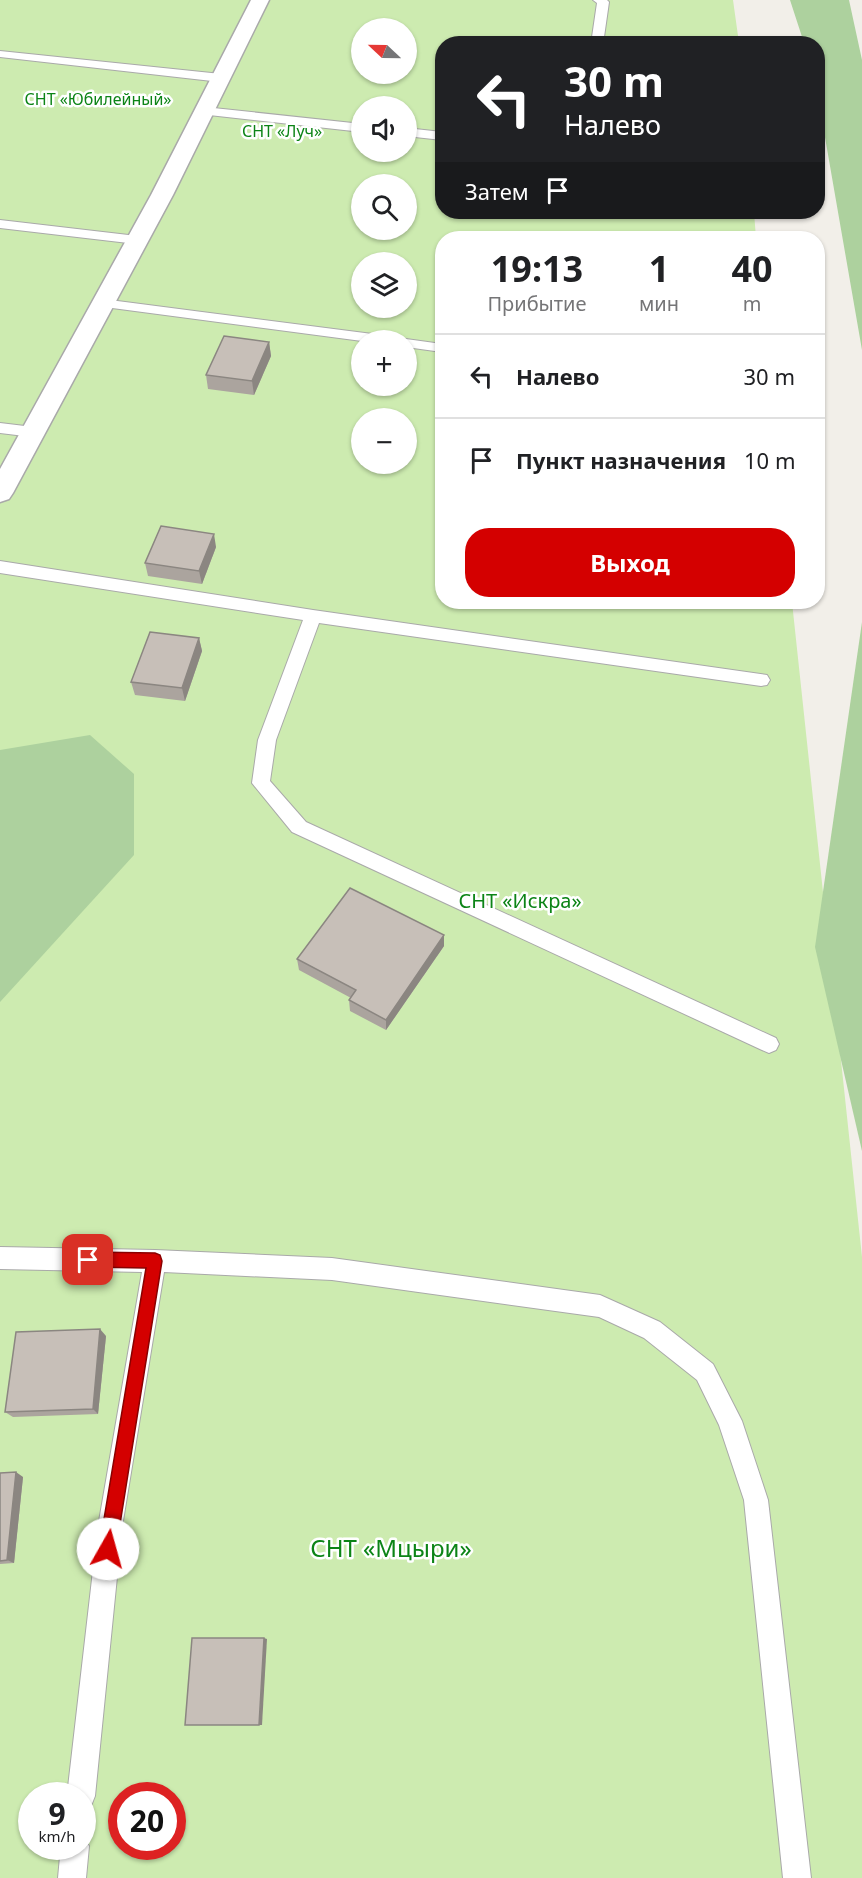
<!DOCTYPE html>
<html lang="ru">
<meta charset="utf-8">
<style>
:root{--surface:#fff;--page:#f2f2f2;--text:#202124;--muted:#757577;--line:#e0e0e0;--accent:#d40000}
body{margin:0;font-family:"Noto Sans",sans-serif;background:var(--page);color:var(--text);height:100vh;display:flex;flex-direction:column;font-size:22px;white-space:nowrap}
*{box-sizing:border-box;margin:0}
p{font-size:20px;color:var(--muted)}
.icon{flex:none;width:33px;height:33px;fill:none;stroke:currentColor;stroke-width:2;stroke-linecap:round;stroke-linejoin:round}
.map{position:relative;flex:1;overflow:hidden}
.panel{position:absolute;left:435px;top:231px;width:390px;height:378px;display:flex;flex-direction:column;background:var(--surface);border-radius:24px;box-shadow:0 2px 4px #0004}
.panel>*{flex:none}
.hud{position:absolute;left:435px;top:36px;width:390px;height:183px;border-radius:24px;box-shadow:0 2px 4px #0004;background:#202124;color:#fff;overflow:hidden}
.needle{width:39px;rotate:292deg}
.controls{position:absolute;left:351px;top:18px;display:grid;gap:12px}
.controls a{display:grid;place-items:center;width:66px;height:66px;border-radius:50%;background:var(--surface);box-shadow:0 2px 4px #0004;font-size:30px}
.speed{position:absolute;left:18px;top:1782px;display:flex;gap:12px;font-size:30px;font-weight:700;text-align:center}
.speed>*{display:grid;place-content:center;width:78px;height:78px;border-radius:50%;background:var(--surface);box-shadow:0 2px 4px #0004;line-height:1}
.speed small{font-size:15px;font-weight:400}
.speed .limit{border:9px solid #d22;background:#fff;color:#111}
.pin{position:absolute;display:grid;place-items:center;width:51px;height:51px;color:#fff;margin:-26px;border-radius:12px;box-shadow:0 3px 9px #0006}
.me{position:absolute;width:66px;margin:-33px;rotate:7deg;stroke-linejoin:round;filter:drop-shadow(0 0 4px #0008)}
.turn{display:flex;align-items:center;gap:21px;height:126px;padding:0 30px;font-size:27px}
.turn .icon{width:78px;height:78px;stroke-width:2.5}
.turn b{display:block;font-size:42px;line-height:51px}
.then{display:flex;align-items:center;height:57px;padding:0 30px;background:#0003;gap:12px;font-size:22px}
.eta{display:flex;justify-content:space-evenly;align-items:center;height:102px;text-align:center}
.eta b{font-size:36px;font-weight:700;line-height:42px}
.button{display:flex;gap:12px;margin-top:auto;padding:12px 30px}
.button a{flex:1;height:69px;border-radius:24px;background:var(--accent);color:#fff;font-size:24px;font-weight:700;line-height:69px;text-align:center}
ul{padding:0;list-style:none}
li{display:flex;align-items:center;gap:18px;height:84px;padding:0 30px;border-top:2px solid var(--line)}
li div{flex:1}
li b{display:block;font-size:22px}
li em{font-style:normal}
.map>svg:first-child{display:block}
.grass{fill:#cdebb0;fill-rule:evenodd}
.forest{fill:#add19e}
.lines{fill:none;stroke-linecap:round;stroke-linejoin:round}
.lane-casing{stroke:#a9a9a9;stroke-width:2}
.street-casing{stroke:#a9a9a9;stroke-width:3}
.lane{fill:#fff;fill-rule:evenodd}
.street{fill:#fff;fill-rule:evenodd}
.wall{fill:#aba49e}
.shaded-wall{fill:#8b8681}
.building{fill:#c7bfb8;stroke:#8b8681;stroke-width:1.5}
.route{fill:#d40000;stroke:#8a0000;stroke-width:1.5}
.labels{text-anchor:middle;stroke-width:5;stroke-linejoin:round;paint-order:stroke}
.far-park-label{font-size:16px;fill:#0c8416;stroke:#fff}
.park-label{font-size:20px;fill:#0c8416;stroke:#fff}
.near-park-label{font-size:24px;fill:#0c8416;stroke:#fff}
</style>
<div class="map">
<svg width="862" height="1878" viewBox="0 0 862 1878">
<rect width="100%" height="100%" fill="#f2efe9"/>
<path class="grass" d="M0,0h733l6,43 -297,1v168h312l2,26h-314v364h350l70,655v621h-862zM362,28h44v46h-44zM362,106h44v46h-44zM362,184h44v46h-44zM362,262h44v46h-44zM362,340h44v46h-44zM362,418h44v46h-44zM32,1796h50v50h-50zM122,1796h50v50h-50z"/>
<g class="forest">
<path d="M790,0h59l13,60v290l-44,-253v-53l-14,-1z"/>
<path d="M862,622v529l-47,-204z"/>
<path d="M90,735l44,39v81l-134,147v-252z"/>
</g>
<g class="lines">
<defs>
<g id="lane">
<path d="M593,0h14l2,2 -6,42h-12l6,-41z"/>
<path d="M0,51l221,23 6,4 -6,4 -221,-25z"/>
<path d="M204,107l158,17v8l-162,-18 -2,-3z"/>
<path d="M406,128l36,4v8l-36,-4z"/>
<path d="M0,220l137,16 7,4 -7,4 -137,-16z"/>
<path d="M102,299l286,37 7,4 -33,1 -265,-35 -2,-3 2,-3z"/>
<path d="M406,339l36,5v8l-36,-5v-7h-5z"/>
<path d="M0,423l33,4 7,5 -7,5 -33,-4z"/>
<path d="M0,561l313,49 454,65 3,5 -3,5 -6,1 -442,-63 -43,117 -6,41 36,41 470,216 3,6 -3,6 -7,3 -7,-3 -470,-218 -40,-49 6,-43 45,-120 -303,-47z"/>
<path d="M0,1247l155,3 177,8 268,37 60,27 53,42 29,57 26,79 43,378h-28l-39,-378 -25,-75 -22,-45 -53,-42 -45,-21 -267,-37 -168,-8 -42,255 -27,269 -4,10 -9,3v-13h-15l31,-269 44,-255 -142,-3z"/>
<path d="M82,1835l7,11 -3,32h-28l3,-32h21z"/>
</g>
<path id="street" d="M251,0h18l-96,195 -160,298 -4,6 -9,3v-33l151,-274z"/>
</defs>
<use href="#lane" class="lane-casing"/>
<use href="#street" class="street-casing"/>
<use href="#lane" class="lane"/>
<use href="#street" class="street"/>
</g>
<g class="wall">
<path d="M269,342l2,14 -17,39 -46,-6 -2,-14z"/>
<path d="M216,547l-14,37 -54,-8 -3,-13z"/>
<path d="M199,638l3,13 -17,50 -50,-6 -4,-13z"/>
<path d="M444,946l-58,84 -36,-19 -1,-11 2,-2 -52,-28 -2,-11z"/>
<path d="M106,1336l-8,78 -85,3 -8,-5z"/>
<path d="M0,1473l23,4 -9,86 -14,1z"/>
</g>
<g class="shaded-wall">
<path d="M269,342l2,14 -17,39 -2,-14z"/>
<path d="M214,534l2,13 -14,37 -3,-13z"/>
<path d="M199,638l3,13 -17,50 -3,-13z"/>
<path d="M444,935v11l-58,84v-10z"/>
<path d="M100,1329l6,7 -8,78 -5,-5z"/>
<path d="M16,1472l7,5 -9,86 -7,-3z"/>
<path d="M264,1638l3,1 -5,86h-3z"/>
</g>
<g class="building">
<path d="M224,336l45,6 -17,39 -46,-6z"/>
<path d="M161,526l53,8 -15,37 -54,-8z"/>
<path d="M150,632l49,6 -17,50 -51,-6z"/>
<path d="M350,888l94,47 -58,85 -37,-20 7,-10 -59,-31z"/>
<path d="M100,1329l-7,80 -88,3 11,-80z"/>
<path d="M16,1472l-9,88 -7,1v-88z"/>
<path d="M192,1638h72l-5,87h-74z"/>
</g>
<path class="route" d="M88,1252l67,1 5,2 2,6 -46,288 -2,6 -6,3 -6,-3 -3,-6 47,-281 -58,-1 -5,-2 -2,-5 2,-6z"/>
<g class="labels">
<g class="far-park-label">
<text x="98" y="105">СНТ «Юбилейный»</text>
<text x="282" y="137">СНТ «Луч»</text>
</g>
<g class="park-label">
<text x="520" y="908">СНТ «Искра»</text>
</g>
<g class="near-park-label">
<text x="391" y="1557">СНТ «Мцыри»</text>
</g>
</g>
</svg>
<div class="controls">
<a><svg class="needle" viewBox="-14 -14 28 28"><path d="M0-13l5 13h-10z" fill="#e53935"/><path d="M0 13l5-13h-10z" fill="#757577"/></svg></a>
<a><svg class="icon" aria-label="sound" viewBox="0 0 24 24"><path d="M4 9h4l5-4v14l-5-4H4zM17 9q2 3 0 6"/></svg></a>
<a><svg class="icon" aria-label="search" viewBox="0 0 24 24"><circle cx="10" cy="10" r="6"/><path d="M15 15l6 6"/></svg></a>
<a><svg class="icon" aria-label="layers" viewBox="0 0 24 24"><path d="M12 4l9 5-9 5-9-5zM3 14l9 5 9-5"/></svg></a>
<a>+</a>
<a>−</a>
</div>
<div class="speed"><div>9<small>km/h</small></div><div class="limit">20</div></div>
<div class="pin" style="left:88px;top:1260px;background:#d93025"><svg class="icon" aria-label="arrive" viewBox="0 0 24 24"><path d="M6 21V4h12l-3 4 3 4H6"/></svg></div>
<svg class="me" style="left:108px;top:1549px" viewBox="-20 -20 40 40"><circle r="19" fill="#fff"/><path d="M0-13L10 11 0 6-10 11z" fill="#d40000"/></svg>
<div class="hud">
<div class="turn"><svg class="icon" aria-label="left" viewBox="0 0 24 24"><path d="M17 20v-9H6M10 6l-5 5 5 5"/></svg><div><b>30 m</b>Налево</div></div>
<div class="then">Затем<svg class="icon" aria-label="arrive" viewBox="0 0 24 24"><path d="M6 21V4h12l-3 4 3 4H6"/></svg></div>
</div>
<section class="panel">
<div class="eta">
<div><b>19:13</b><p>Прибытие</p></div>
<div><b>1</b><p>мин</p></div>
<div><b>40</b><p>m</p></div>
</div>
<ul>
<li><svg class="icon" aria-label="left" viewBox="0 0 24 24"><path d="M17 20v-9H6M10 6l-5 5 5 5"/></svg><div><b>Налево</b></div><em>30 m</em></li>
<li><svg class="icon" aria-label="arrive" viewBox="0 0 24 24"><path d="M6 21V4h12l-3 4 3 4H6"/></svg><div><b>Пункт назначения</b></div><em>10 m</em></li>
</ul>
<div class="button"><a>Выход</a></div>
</section>
</div>
